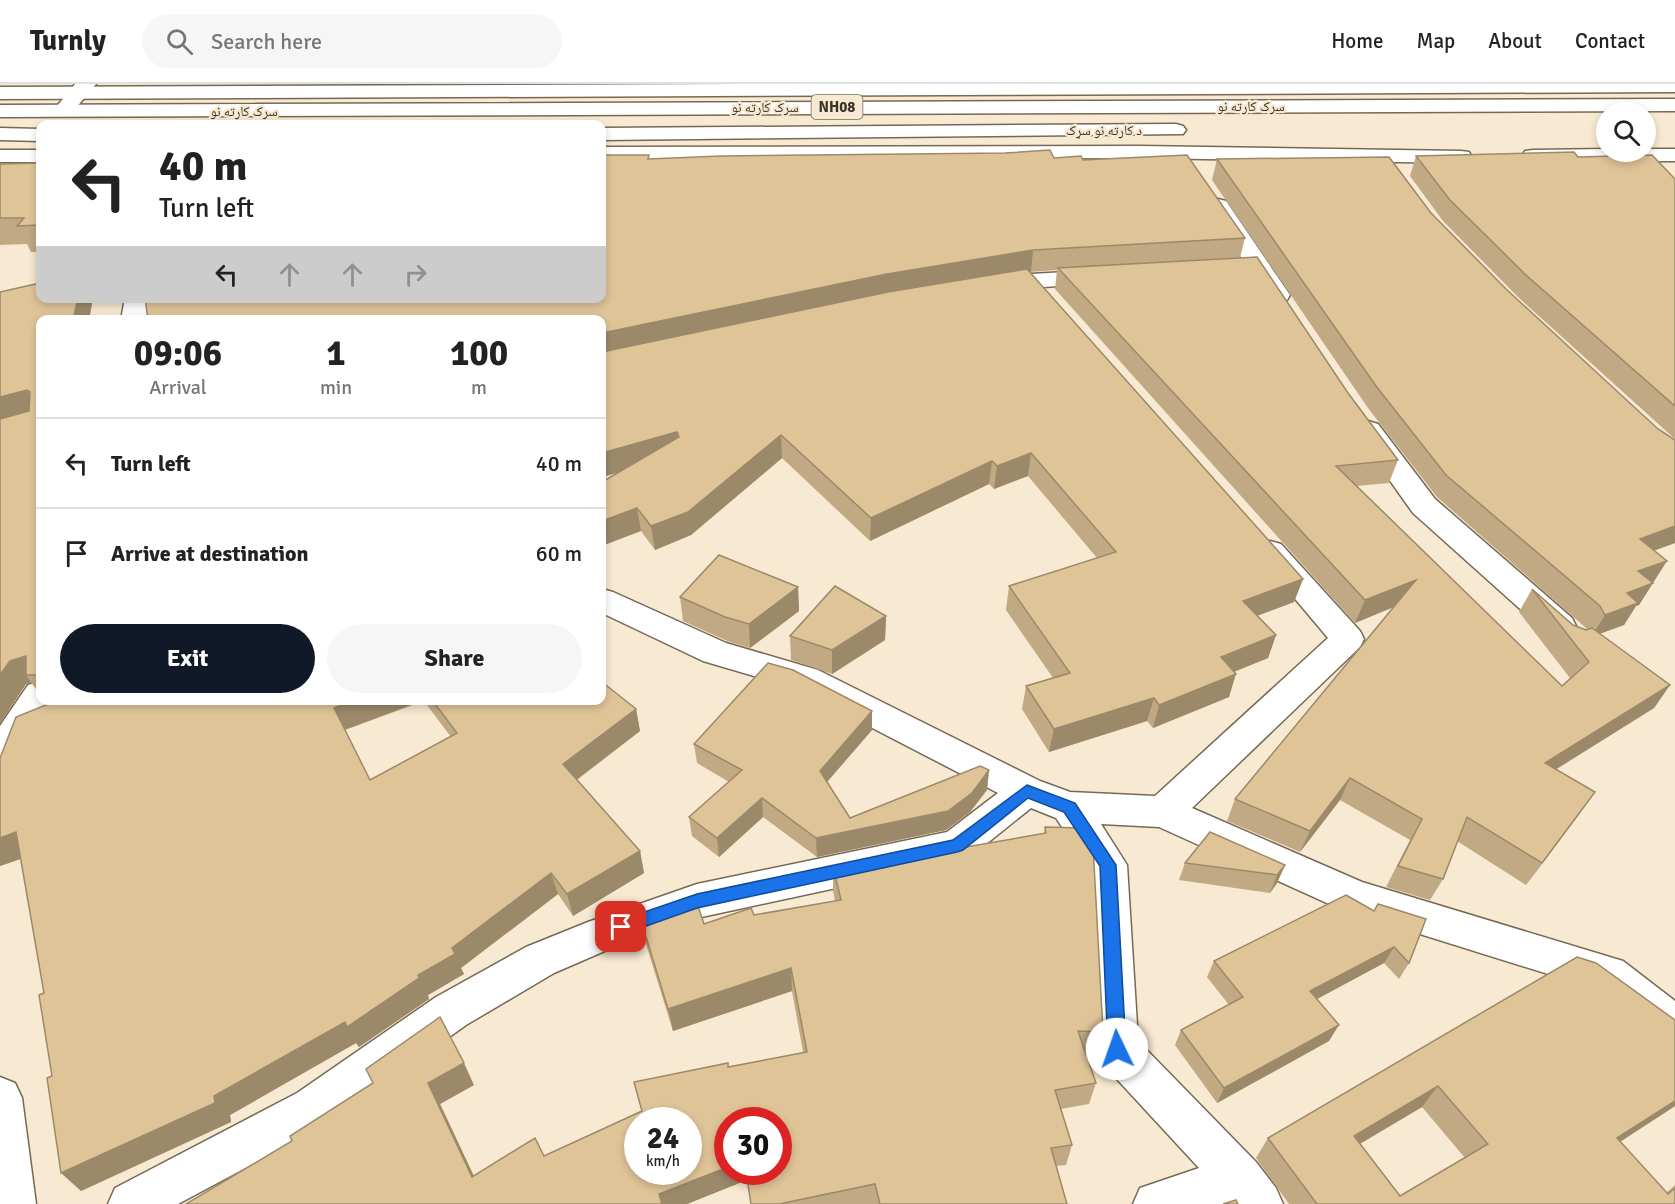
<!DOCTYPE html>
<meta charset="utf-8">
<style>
:root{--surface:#fff;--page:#f6f6f6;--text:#222;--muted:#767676;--line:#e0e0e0;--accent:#111827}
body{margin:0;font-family:Signika,"Noto Naskh Arabic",sans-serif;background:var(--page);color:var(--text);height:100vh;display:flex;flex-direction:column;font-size:22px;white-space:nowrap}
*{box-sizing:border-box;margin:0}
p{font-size:20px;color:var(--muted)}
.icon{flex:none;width:33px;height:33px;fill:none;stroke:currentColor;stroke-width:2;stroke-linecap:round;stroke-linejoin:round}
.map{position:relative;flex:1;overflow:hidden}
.drawer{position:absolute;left:36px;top:231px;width:570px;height:390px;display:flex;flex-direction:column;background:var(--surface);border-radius:12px;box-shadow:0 3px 9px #0003}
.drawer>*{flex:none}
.guide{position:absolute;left:36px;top:36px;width:570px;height:183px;border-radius:12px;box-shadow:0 3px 9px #0003;background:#fff;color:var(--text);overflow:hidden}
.controls{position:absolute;left:1596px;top:18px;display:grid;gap:12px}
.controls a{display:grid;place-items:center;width:60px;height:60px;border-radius:50%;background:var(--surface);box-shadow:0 3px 9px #0003;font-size:30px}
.speed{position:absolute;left:624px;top:1023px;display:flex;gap:12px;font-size:30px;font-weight:700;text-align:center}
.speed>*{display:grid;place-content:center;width:78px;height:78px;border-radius:50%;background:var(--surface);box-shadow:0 3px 9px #0003;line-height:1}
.speed small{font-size:15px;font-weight:400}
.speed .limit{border:9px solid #d22;background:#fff;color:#111}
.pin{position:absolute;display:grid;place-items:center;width:51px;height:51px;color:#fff;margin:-26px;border-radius:12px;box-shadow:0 3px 9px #0006}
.me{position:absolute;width:66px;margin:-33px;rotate:357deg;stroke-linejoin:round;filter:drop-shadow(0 0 4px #0008)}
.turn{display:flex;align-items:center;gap:21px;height:126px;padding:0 24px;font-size:27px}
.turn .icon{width:78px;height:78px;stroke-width:2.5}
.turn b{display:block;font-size:42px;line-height:51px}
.lanes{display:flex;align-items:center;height:57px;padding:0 24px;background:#0003;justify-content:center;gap:30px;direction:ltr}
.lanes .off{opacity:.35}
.eta{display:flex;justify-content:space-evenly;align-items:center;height:102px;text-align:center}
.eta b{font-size:36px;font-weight:800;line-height:42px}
.primary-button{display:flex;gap:12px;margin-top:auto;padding:12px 24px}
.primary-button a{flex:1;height:69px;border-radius:36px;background:var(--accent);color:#fff;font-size:24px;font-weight:800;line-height:69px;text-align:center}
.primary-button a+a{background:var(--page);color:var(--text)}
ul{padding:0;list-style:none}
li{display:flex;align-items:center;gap:18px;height:90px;padding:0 24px;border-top:2px solid var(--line)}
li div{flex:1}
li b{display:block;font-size:22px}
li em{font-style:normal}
header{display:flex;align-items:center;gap:36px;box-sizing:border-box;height:84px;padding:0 30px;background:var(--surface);border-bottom:2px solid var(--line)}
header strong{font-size:28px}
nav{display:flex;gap:33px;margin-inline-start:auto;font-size:21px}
.search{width:420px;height:54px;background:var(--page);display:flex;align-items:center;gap:15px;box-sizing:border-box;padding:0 21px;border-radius:33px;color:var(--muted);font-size:22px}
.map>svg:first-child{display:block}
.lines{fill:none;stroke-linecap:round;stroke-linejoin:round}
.street-casing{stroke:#766954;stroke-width:3}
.secondary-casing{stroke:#766954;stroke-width:3}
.highway-casing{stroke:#766954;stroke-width:3}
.street{fill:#fff;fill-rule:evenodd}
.secondary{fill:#fff;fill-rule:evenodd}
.highway{fill:#fff;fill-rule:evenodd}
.wall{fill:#c0a983;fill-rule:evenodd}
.shaded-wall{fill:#9c896a}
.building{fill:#dfc498;stroke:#9c896a;stroke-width:1.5;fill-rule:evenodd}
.route{fill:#1a73e8;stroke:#114b97;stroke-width:1.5}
.labels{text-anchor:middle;stroke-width:4.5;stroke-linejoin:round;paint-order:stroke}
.far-street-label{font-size:14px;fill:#3a352b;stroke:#f8e9d2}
.shield{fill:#f8e9d2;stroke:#736b5d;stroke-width:1.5}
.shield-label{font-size:15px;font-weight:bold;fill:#3a352b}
</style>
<header>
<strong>Turnly</strong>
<div class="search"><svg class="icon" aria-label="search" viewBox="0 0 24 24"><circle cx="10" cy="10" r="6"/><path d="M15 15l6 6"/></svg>Search here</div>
<nav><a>Home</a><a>Map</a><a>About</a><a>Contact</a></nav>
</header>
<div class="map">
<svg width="1675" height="1120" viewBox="0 0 1675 1120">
<rect width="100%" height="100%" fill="#f8e9d2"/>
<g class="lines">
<defs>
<g id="street">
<path d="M734,0h941v8l-1675,7v-12z"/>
<path d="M1139,62l322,5 8,1 3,5 -3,5 -8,1 -322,-5 -537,1v-12z"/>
<path d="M1606,65v3h40v-3h29v12l-142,1 -8,-1 -3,-5 3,-5 8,-1z"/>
<rect x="0" y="66" width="40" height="12"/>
<path d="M1218,115l8,2 64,94 -3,5 -9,2 -9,-2 -3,-5 -59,-89 3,-5z"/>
<path d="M1101,186l9,2 3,5 -3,5 -79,6 -39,7 -9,-2 -3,-5 3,-5 48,-9z"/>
<path d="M125,214h24l-2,22h-26z"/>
<path d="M1368,337l10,3 57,75 137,119 4,8 -4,8 -12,4 -12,-4 -135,-121 -59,-83 4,-6z"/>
<path d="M1270,457l11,3 79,87 4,8 -4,8 -168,161 170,74 261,79 52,40v45l-15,-6 -64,-51 -256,-80 -181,-82 -58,-3 26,41 11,176 118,121 20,26 7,16h-150l7,-16 59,-20 -97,-105 -6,-14 -7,-181 -33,-50 -25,-10 -61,49 -13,5 -260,56 -83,29 -60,26 -88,52 -137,98 -151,81h-70l7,-16 182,-95 139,-96 90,-50 62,-25 109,-38 250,-52 51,-39 -203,-105 -92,-27 -101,-48v-24l11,3 113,51 92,27 222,111 30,11 85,4 173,-158 -73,-87 4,-7z"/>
<path d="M40,597v19h14l-22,33 -19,53 -13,4v-64l28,-41z"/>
<path d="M0,993l15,6 7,15 14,106h-36z"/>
</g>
<path id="secondary" d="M75,0h21l-26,31h-14l-3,-4z"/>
<g id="highway">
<path d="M1675,15v12l-1675,6v-12z"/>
<path d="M1176,40l7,2 3,4 -3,4 -581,6v-12z"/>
<path d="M0,44l40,1v12l-40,-1z"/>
</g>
</defs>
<use href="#street" class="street-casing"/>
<use href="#secondary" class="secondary-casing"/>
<use href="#highway" class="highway-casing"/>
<use href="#street" class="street"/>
<use href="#secondary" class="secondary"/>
<use href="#highway" class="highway"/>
</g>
<g class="wall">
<path d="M1416,72l162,1 97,22v260l-157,-142 -75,-76 -33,-45z"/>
<path d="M1054,74l29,2 162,78 -5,20 108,135 50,67 -9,23 -33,3 206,200 8,-8 -51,-66 13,-23 41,36 13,5h1l-1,-2 -149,-131 -69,-89 -156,-228 5,-21 214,54 75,76 152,140 17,11v103l-21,7 -1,33 -14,22 -3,1 -12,19 -25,9 71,51 -16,23 -98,61 24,44 -54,72 -69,-44 -14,38 -13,21 -44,-13 24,-47 -70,-40 -40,52 -73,-31 8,-22 158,-192 -38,16 -300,-334 2,-19 -28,2 274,307 -9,23 -37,14 19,19 -8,23 -34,14 -5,25 -76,31 -6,-7 -98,31 -27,-43 4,-23 27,-8 -47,-68 3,-24 88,-28 -69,-82 -34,13 -5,-5 -119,57 -88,-83 -91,77 -36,15 -14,-19 -23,-58 -16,4v-157l47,-161z"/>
<path d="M40,79v89h-9l-4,-8 -27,1v-81z"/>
<path d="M0,208l40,6h53l-4,22h-49v375l-9,-13 -5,2 -26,39z"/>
<path d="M798,503l1,24 -49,37 -23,-7 -44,-20 -3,-24z"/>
<path d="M886,532l-1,24 -53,34 -41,-14 -1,-24z"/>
<path d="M58,616h544l34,9 4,22 -63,49 63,71 4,22 -71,43 -15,-22 -97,74 3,6 -36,21 1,4 -70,48 -3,-4 -126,72 1,7 -150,69 -29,-115 -8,-83 -23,-134 -21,7v-108zM424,617l27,36 -81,43 -25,-50z"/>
<path d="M872,627v19l-45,52 23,36 139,-48 -2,20 -17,22 -24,18 -129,27 -54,-40 -44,40 -27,-21 -3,-19 40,-35 -32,-19 -3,-19z"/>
<path d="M1045,743l58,205 -7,22h-10l10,29 -7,21 -28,5 11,36 -6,20 -10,1 11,38h-316l-4,-24 -60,24h-501l288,-119 -34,19 34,72 70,-20 98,-44 -8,-30 94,-15 75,-15 -11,-61 -119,40 -28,-90 -5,-24 64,7 131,-23 -2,-10v-24l93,-13 118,-21z"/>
<path d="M1185,779l100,2 -8,18 -7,10 -91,-13z"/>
<path d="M1346,811l63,68 -10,16 -15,-16 -67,36 12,42 -112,62 -42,-58 6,-15 48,-25 -22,-28 7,-16z"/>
<path d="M1577,873l98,149 -55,36 46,51 9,-8v19h-386l-33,-46 12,-20zM1422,1023l43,51 -65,38 -40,-52z"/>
</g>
<g class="shaded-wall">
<path d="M1033,166l-2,22 -144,24 -285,61v-24l285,-59z"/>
<path d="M78,214h15l-4,22h-16z"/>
<path d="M27,306l12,23 -39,11v-27z"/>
<path d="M677,348l2,23 -77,22v-24z"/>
<path d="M781,351l1,23 -91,77 -36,15 -4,-24z"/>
<path d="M1031,369l-3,23 -34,13 3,-23z"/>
<path d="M992,377l-3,23 -119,57 1,-23z"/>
<path d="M637,424l4,23 -39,15v-25z"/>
<path d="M1675,442v17l-49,18 14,-22z"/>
<path d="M1667,477l-14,22 -15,-12z"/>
<path d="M1303,495l-9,23 -59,22 8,-23z"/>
<path d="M1416,496l-10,22 -51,21 10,-23z"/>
<path d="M1653,499l-14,22 -3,1 -12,19 -33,12 14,-22 22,-22z"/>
<path d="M798,503l1,24 -49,37 -1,-24z"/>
<path d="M886,532l-1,24 -53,34v-24z"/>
<path d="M1276,551l-8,23 -55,22 8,-23z"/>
<path d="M26,572v19l5,7 -5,2 -26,39v-48l10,-14z"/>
<path d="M1236,590l-7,23 -76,31 6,-23z"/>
<path d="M1670,601l-16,23 -123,77 14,-22z"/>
<path d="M1154,614l-7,23 -98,31 5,-23z"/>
<path d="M353,616h71l-80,30 -10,-22z"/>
<path d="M636,625l4,22 -72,55 -5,-22z"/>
<path d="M872,627v19l-52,60v-19z"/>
<path d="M989,686l-2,20 -17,22 -24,18 -129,27 -1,-19z"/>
<path d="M1350,694l-10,22 -40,52 10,-21z"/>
<path d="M1595,708l-15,21 -54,72 16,-22z"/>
<path d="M762,714l1,19 -44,40 -2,-19z"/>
<path d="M16,748l18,22 -34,12v-28z"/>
<path d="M927,763l-3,24 -4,-16z"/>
<path d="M640,767l4,22 -71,43 -6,-22z"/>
<path d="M1285,781l-8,18 -7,10 7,-18z"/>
<path d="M551,789l7,21 -97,74 3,6 -36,21 1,4 -70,48 -3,-4 -126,72 1,7 -150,69 -20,-18 153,-77 238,-148z"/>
<path d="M1394,863l-10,16 -82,44 8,-16z"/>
<path d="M791,884l1,23 -119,40 -5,-22z"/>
<path d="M1339,941l-10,16 -112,62 7,-15z"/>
<path d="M464,979l10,22 -34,19 43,92 -11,-19 -44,-94z"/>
<path d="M1438,1002l-16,21 -83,49 15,-20z"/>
<path d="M1675,1017v5l-80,52 22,-20z"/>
<path d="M728,1083v5h18l1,8 -60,24h-25l-3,-10z"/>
</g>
<g class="building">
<path d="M1050,66l4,8 27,-2 2,4 104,-5 58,83 -212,12 -146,24 -285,59v-13h-454l-3,-22h457v-143h47l-1,4 73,-3 284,-3z"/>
<path d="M1574,68l4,5 74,-2 23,24v227l-148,-130 -77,-76 -34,-44z"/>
<path d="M1389,73l42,56 75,76 152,140 17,11v86l-35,13 27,22 -29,10 15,12 -26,10 11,10 -33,12 -5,-9 -154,-131 -70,-89 -159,-227z"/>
<path d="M40,79v62l-23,1 7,-8h-24v-54z"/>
<path d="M1257,173l91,136 50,67 -62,6 226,220 27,-24 -57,-73 41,36 13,5 6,-2 78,57 -125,78 50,29 -53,71 -75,-46 -24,62 -45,-13 24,-47 -72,-41 -40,53 -75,-32 181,-219 -51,20 -307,-332z"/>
<path d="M1027,185l276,310 -60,22 33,34 -55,22 15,17 -77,31 -5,-7 -100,31 -28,-43 44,-13 -61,-87 107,-34 -85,-99 -34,13 -5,-5 -121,57 -90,-83 -93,77 -37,14 -14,-18 -35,13v-39l77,-45 -2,-5 -75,21v-101l286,-60z"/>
<path d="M40,199v15h38l-5,22h-33v355h-14v-19l-16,5 -10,14v-256l29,-8 1,-19 -3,-2 -27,7v-105z"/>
<path d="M719,471l79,32 -49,37 -24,-7 -45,-20z"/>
<path d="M835,502l51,30 -54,34 -42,-14z"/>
<path d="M768,579l25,7 79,41 -52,60 30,47 130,-52 9,4 -17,23 -24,18 -132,27 -54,-40 -45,40 -28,-21 53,-47 -48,-26z"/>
<path d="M602,598l34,27 -73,55 77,87 -73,43 -16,-21 -99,75 3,6 -37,21 1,3 -72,49 -2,-5 -131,74 1,7 -154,70 -14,-95 5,-2 -13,-81 5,-2 -28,-161 -16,6v-80l16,-41 42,-17h295l-19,8 36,72 87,-47 -25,-33h170z"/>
<path d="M1045,743l37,1 11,17 10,187 -25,-1 18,52 -41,7 17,55 -21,3 16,56h-187l-5,-20 -96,20h-28l-5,-32h32v-52h-50v47l-69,27 3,10h-476l106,-63 -2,-5 83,-53 -7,-14 74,-52 24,46 -36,20 44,94 63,-39 9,18 98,-45 -8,-29 94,-19v4l79,-15 -16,-84 -123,41 -28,-92 56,-17 8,24 47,-16 3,7 87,-15 -8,-33 94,-20 -7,8 126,-22zM638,1036h50v52h-50z"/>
<path d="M1210,748l75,33 -8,10 -92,-12z"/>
<path d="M1346,811l28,16 4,-7 48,15 -17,44 -15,-16 -84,44 29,34 -115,63 -43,-58 62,-33 -29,-36z"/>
<path d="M1577,873l19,6 79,57v81l-58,37 51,56 7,-6v16h-358l-49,-66zM1438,1002l50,58 -88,52 -46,-60z"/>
<path d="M1236,1116l2,4h-15z"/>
</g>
<path class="route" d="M1027,701l48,18 41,62 10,184 -3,6 -6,3 -6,-3 -3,-6 -8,-183 -36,-54 -36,-14 -65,52 -6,2 -260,56 -76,27 -6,-3 -2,-5 2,-5 82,-28 256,-54z"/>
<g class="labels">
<g class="far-street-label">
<text x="1251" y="27">سرک کارته نو</text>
<text x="765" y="28">سرک کارته نو</text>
<text x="244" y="32">سرک کارته نو</text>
<text x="1104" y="51">د کارته نو سړک</text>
</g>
<rect class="shield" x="811.5" y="11" width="51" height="24" rx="4.5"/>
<g class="shield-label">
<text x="837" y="28">NH08</text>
</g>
</g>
</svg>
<div class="controls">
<a><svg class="icon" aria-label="search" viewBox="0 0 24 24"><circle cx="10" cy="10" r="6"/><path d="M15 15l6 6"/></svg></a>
</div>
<div class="speed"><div>24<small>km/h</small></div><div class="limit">30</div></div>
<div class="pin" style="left:621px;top:843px;background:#d93025"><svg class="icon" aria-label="arrive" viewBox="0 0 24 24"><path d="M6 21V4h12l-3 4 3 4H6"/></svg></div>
<svg class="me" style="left:1117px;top:965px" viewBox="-20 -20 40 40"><circle r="19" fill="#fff"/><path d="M0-13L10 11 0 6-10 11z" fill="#1a73e8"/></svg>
<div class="guide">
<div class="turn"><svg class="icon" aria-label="left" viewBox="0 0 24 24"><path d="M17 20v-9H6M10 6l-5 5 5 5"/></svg><div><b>40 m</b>Turn left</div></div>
<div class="lanes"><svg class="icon" aria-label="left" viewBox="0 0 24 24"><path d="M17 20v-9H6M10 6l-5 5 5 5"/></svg><svg class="icon off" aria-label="ahead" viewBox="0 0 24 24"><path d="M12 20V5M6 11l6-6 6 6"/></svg><svg class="icon off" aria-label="ahead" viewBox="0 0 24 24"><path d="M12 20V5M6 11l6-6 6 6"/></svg><svg class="icon off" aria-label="right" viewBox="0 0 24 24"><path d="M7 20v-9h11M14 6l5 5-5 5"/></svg></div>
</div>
<section class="drawer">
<div class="eta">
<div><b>09:06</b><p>Arrival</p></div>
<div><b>1</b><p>min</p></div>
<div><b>100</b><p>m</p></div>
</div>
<ul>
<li><svg class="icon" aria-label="left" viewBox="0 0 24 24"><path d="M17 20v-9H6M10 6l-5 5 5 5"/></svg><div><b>Turn left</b></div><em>40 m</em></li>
<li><svg class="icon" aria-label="arrive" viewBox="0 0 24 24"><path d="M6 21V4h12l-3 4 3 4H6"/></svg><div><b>Arrive at destination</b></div><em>60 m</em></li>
</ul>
<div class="primary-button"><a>Exit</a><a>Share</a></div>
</section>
</div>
